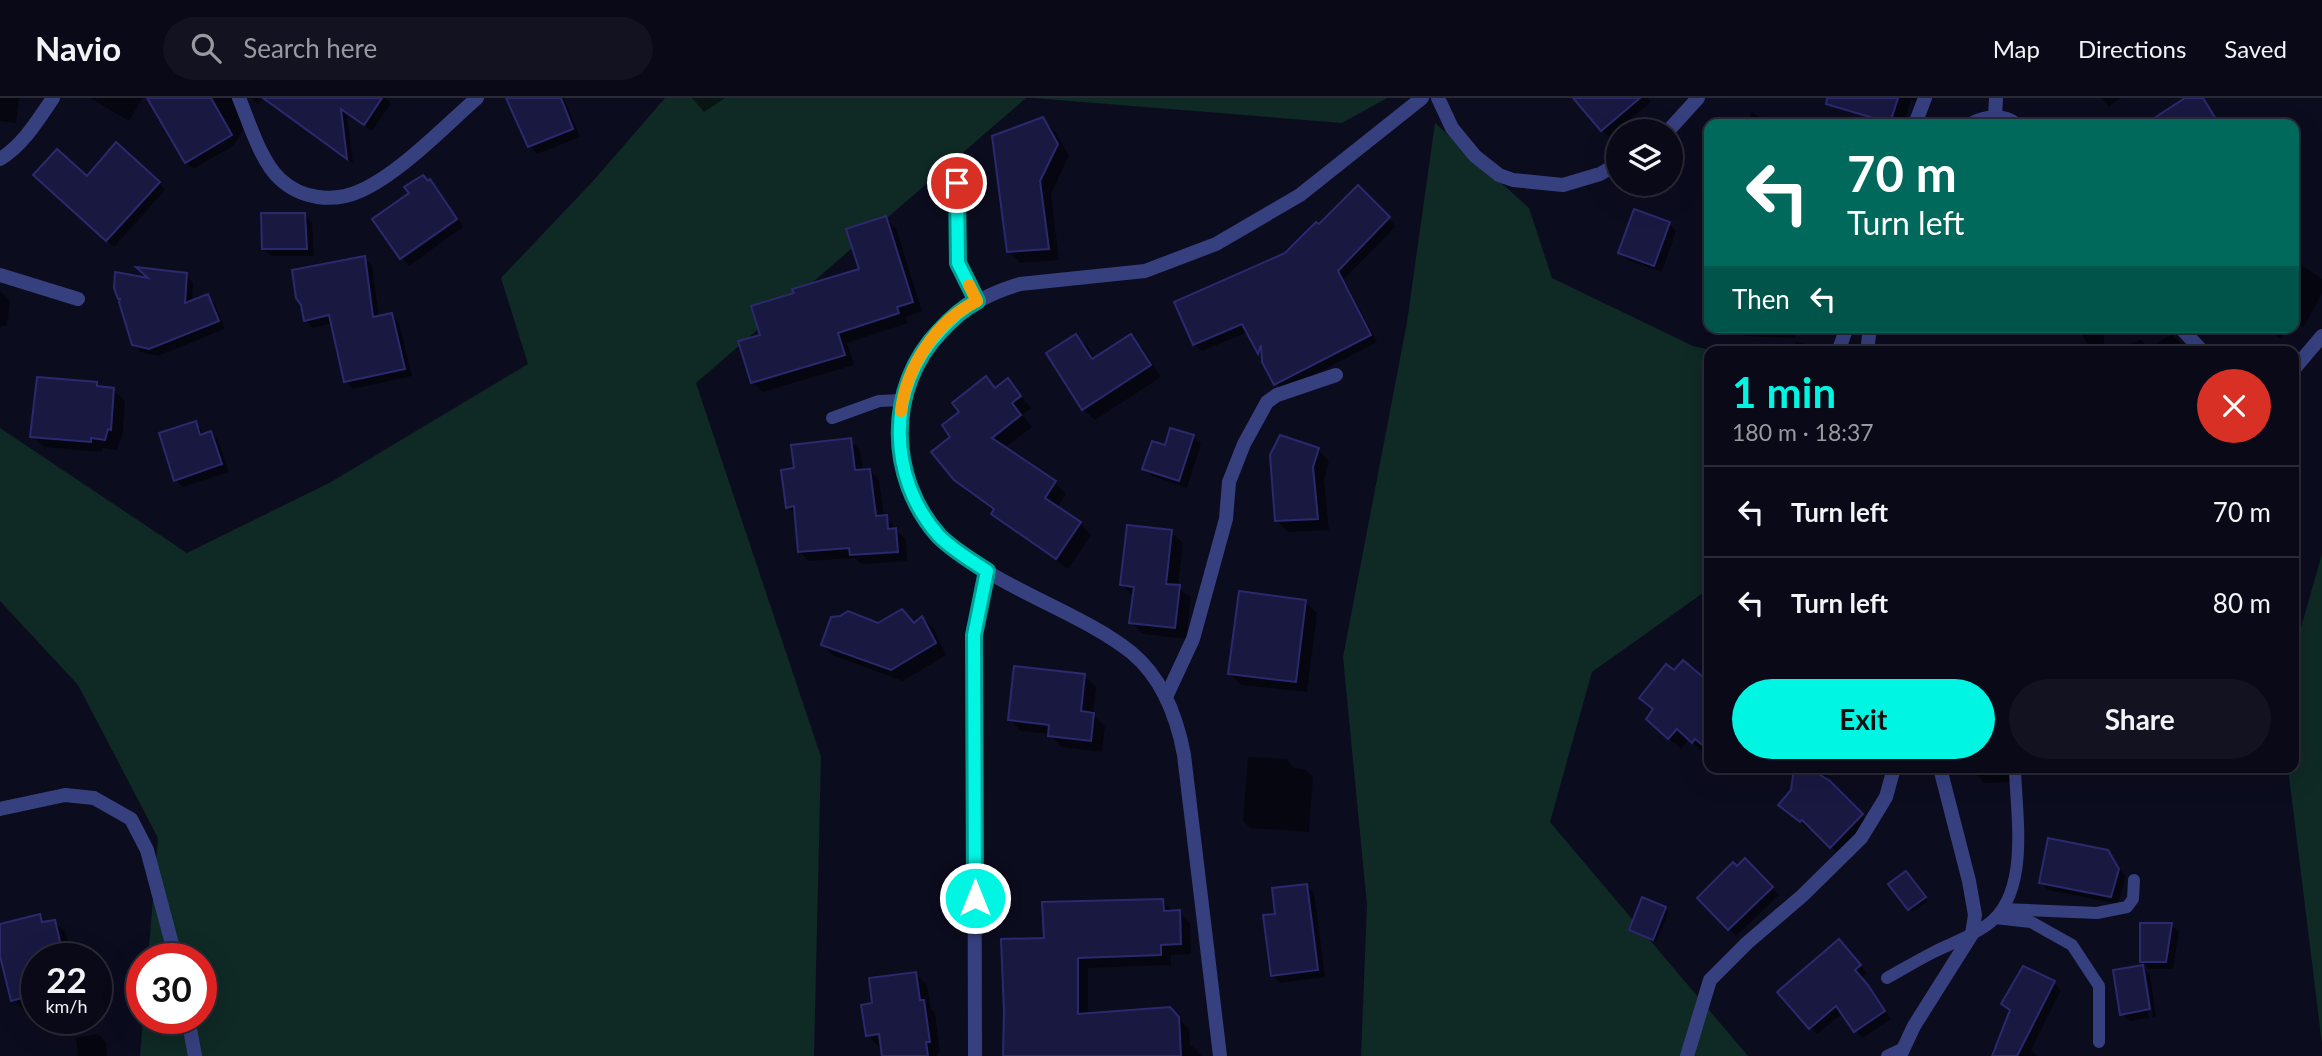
<!DOCTYPE html>
<meta charset="utf-8">
<style>
:root{--surface:#090917;--page:#121220;--text:#f1f3f6;--muted:#999aa1;--line:#292a36;--accent:#00f5e3}
body{margin:0;font-family:Lato,sans-serif;background:var(--page);color:var(--text);height:100vh;display:flex;flex-direction:column;font-size:26px;white-space:nowrap}
*{box-sizing:border-box;margin:0}
p{font-size:23px;color:var(--muted)}
.icon{flex:none;width:38px;height:38px;fill:none;stroke:currentColor;stroke-width:2;stroke-linecap:round;stroke-linejoin:round}
.map{position:relative;flex:1;overflow:hidden}
.panel{position:absolute;left:1704px;top:248px;width:595px;height:427px;display:flex;flex-direction:column;background:var(--surface);border-radius:14px;box-shadow:0 7px 28px #0002,0 0 0 2px var(--line)}
.panel>*{flex:none}
.guide{position:absolute;left:1704px;top:21px;width:595px;height:214px;border-radius:14px;box-shadow:0 7px 28px #0002,0 0 0 2px var(--line);background:#00695c;color:#fff;overflow:hidden}
.buttons{position:absolute;left:1606px;top:21px;display:grid;gap:14px}
.buttons a{display:grid;place-items:center;width:77px;height:77px;border-radius:50%;background:var(--surface);box-shadow:0 7px 28px #0002,0 0 0 2px var(--line);font-size:35px}
.speed{position:absolute;left:21px;top:845px;display:flex;gap:14px;font-size:35px;font-weight:700;text-align:center}
.speed>*{display:grid;place-content:center;width:91px;height:91px;border-radius:50%;background:var(--surface);box-shadow:0 7px 28px #0002,0 0 0 2px var(--line);line-height:1}
.speed small{font-size:18px;font-weight:400}
.speed .limit{border:10px solid #d22;background:#fff;color:#111}
.pin{position:absolute;display:grid;place-items:center;width:60px;height:60px;color:#fff;margin:-30px;border:4px solid #fff;border-radius:50%;box-shadow:0 2px 7px #0007}
.me{position:absolute;width:77px;margin:-38px;rotate:0deg;stroke-linejoin:round;filter:drop-shadow(0 0 5px #0008)}
.turn{display:flex;align-items:center;gap:24px;height:147px;padding:0 28px;font-size:32px}
.turn .icon{width:91px;height:91px;stroke-width:2.5}
.turn b{display:block;font-size:49px;line-height:60px}
.then{display:flex;align-items:center;height:66px;padding:0 28px;background:#0003;gap:14px;font-size:26px}
.round{display:grid;place-items:center;flex:none;width:74px;height:74px;border-radius:37px;background:var(--page)}
.summary{display:flex;align-items:center;justify-content:space-between;height:119px;padding:0 28px}
h1{font-size:42px;font-weight:700;line-height:52px;color:var(--accent)}
.button{display:flex;gap:14px;margin-top:auto;padding:14px 28px}
.button a{flex:1;height:80px;border-radius:42px;background:var(--accent);color:#111;font-size:28px;font-weight:700;line-height:80px;text-align:center}
.button a+a{background:var(--page);color:var(--text)}
ul{padding:0;list-style:none}
li{display:flex;align-items:center;gap:21px;height:91px;padding:0 28px;border-top:2px solid var(--line)}
li div{flex:1}
li b{display:block;font-size:26px}
li em{font-style:normal}
header{display:flex;align-items:center;gap:42px;box-sizing:border-box;height:98px;padding:0 35px;background:var(--surface);border-bottom:2px solid var(--line)}
header strong{font-size:33px}
nav{display:flex;gap:38px;margin-inline-start:auto;font-size:24px}
.search{width:490px;height:63px;background:var(--page);display:flex;align-items:center;gap:18px;box-sizing:border-box;padding:0 24px;border-radius:38px;color:var(--muted);font-size:26px}
.map>svg:first-child{display:block}
.green{fill:#0f2924}
.shadow{fill:#0007}
.building{fill:#191841;stroke:#2b296d;stroke-width:2}
.lines{fill:none;stroke-linecap:round;stroke-linejoin:round}
.lane{stroke:#36407f;stroke-width:12}
.street{stroke:#36407f;stroke-width:14}
.route-casing{stroke:#009f94;stroke-width:18}
.route{stroke:#00f5e3;stroke-width:12}
.slow{stroke:#f59e0b;stroke-width:12}
</style>
<header>
<strong>Navio</strong>
<div class="search"><svg class="icon" aria-label="search" viewBox="0 0 24 24"><circle cx="10" cy="10" r="6"/><path d="M15 15l6 6"/></svg>Search here</div>
<nav><a>Map</a><a>Directions</a><a>Saved</a></nav>
</header>
<div class="map">
<svg width="2322" height="958" viewBox="0 0 2322 958">
<rect width="100%" height="100%" fill="#0c0c1f"/>
<g class="green">
<path d="M665,0h361l-330,285 125,374 -7,299h-674l3,-37 58,-1v-59h-53l10,-121 -80,-153 -78,-84v-173l187,125 144,-71 197,-118 -27,-86 93,-98z"/>
<path d="M1033,0h354l-45,25z"/>
<path d="M1435,25l94,85 23,70 141,68 26,6h-9v236l-118,84 -42,150 198,234h-387l6,-151 -24,-248 64,-335z"/>
<path d="M2322,456v490l-34,-276h6v-116z"/>
</g>
<g class="shadow">
<path d="M0,0h19l-3,25 -16,-2z"/>
<path d="M90,0h51l1,1 -13,22z"/>
<path d="M149,0h93l2,30 -11,18 -40,23 -7,-7z"/>
<path d="M251,0h11l-4,7z"/>
<path d="M263,0h123l5,5 -19,28 -25,-17 6,49z"/>
<path d="M517,0h47l16,39 -43,17 -8,-8z"/>
<path d="M692,0h33l-21,14z"/>
<path d="M1584,0h64l3,4 -42,35 -7,-7z"/>
<path d="M1864,0h56l-1,4 -8,-2 -7,24h-33l-11,-11z"/>
<path d="M2101,0h20l-12,8z"/>
<path d="M2188,0h15l17,26h-43l-8,-14z"/>
<path d="M1752,14l15,9 3,-4 14,7h-38z"/>
<path d="M1042,21l12,11 15,26 -18,38 8,66 -39,3 -11,-12z"/>
<path d="M87,81l72,4 6,7 -51,57 -72,-66z"/>
<path d="M430,83l27,36 -57,40z"/>
<path d="M1358,90l38,38 -52,53 33,63 -94,49 -7,-7 -12,-27 -16,-25 -46,19 -8,-7z"/>
<path d="M305,117l7,8 2,33h-43l-8,-7z"/>
<path d="M886,120l10,10 26,83 -16,6 2,6 -61,20 7,22 -91,27 -11,-10 10,-46 99,-66z"/>
<path d="M459,122l4,7 -54,39 -6,-7z"/>
<path d="M1669,126l7,7 -14,41 -35,-12 -7,-8z"/>
<path d="M364,160l8,7 7,53 13,-3 7,8 13,53 -59,13 -8,-8 -12,-58 -20,5 -8,-8z"/>
<path d="M2294,162l28,19v14l-18,34 -10,-5z"/>
<path d="M186,177l7,8 -1,19 16,-6 7,8 10,25 -67,27 -17,-4 -8,-8 -12,-44 31,-19z"/>
<path d="M0,193l10,10 -3,25h-6l-1,4z"/>
<path d="M1796,229l-1,11 -50,-2 -8,-8z"/>
<path d="M2077,229h27v25l37,-12 8,8 23,-14 16,18h-96z"/>
<path d="M2261,229h26l-6,12z"/>
<path d="M1076,238l12,11 7,12 36,-23 11,11 19,30 -66,43 -12,-11z"/>
<path d="M1796,244l28,6 3,4h-33z"/>
<path d="M986,280l11,11 11,-8 23,27 -9,7 10,12 -28,21 51,35 11,11 -9,14 23,15 11,12 -23,34 -63,-44 -12,-11 2,-3 -27,-19 -13,-13 -2,-42 8,-25z"/>
<path d="M96,286l4,4 13,2 12,11 -3,39 -2,-1 -3,11 -15,-2v4l-58,-5 -12,-11z"/>
<path d="M196,325l9,12 6,-2 7,7 11,32 -46,15 -7,-7z"/>
<path d="M1172,332l22,7 7,7 -14,44 -35,-12 -8,-8 22,-21z"/>
<path d="M850,342l10,10 3,21 7,-1 9,10 5,37 12,10 1,4 9,9 1,21 -45,3 -7,-6 -46,3 -10,-10 -2,-35 -10,-9 9,-38z"/>
<path d="M1318,351l11,12 -5,19 5,50 -41,2 -12,-12z"/>
<path d="M1171,434l12,11 -5,44 13,11 -5,41 -43,-5 -12,-11 3,-26 -12,-12z"/>
<path d="M1306,504l11,11 -10,79 -66,-7 -11,-11z"/>
<path d="M902,513l13,13 7,-6 12,11 12,26 -43,26 -69,-25 -11,-11 55,-20z"/>
<path d="M1085,578l11,11 -3,27 12,12 -3,26 -41,-5 -11,-13 -29,-3 -12,-12z"/>
<path d="M1710,587v67l-3,-3 -3,4 -15,-14 -8,10 -21,-18z"/>
<path d="M1248,659l39,2 7,9 11,1 8,8 -4,55 -59,-4 -7,-8z"/>
<path d="M1796,670h33l-4,12 45,43 -32,31 -28,-28 -2,3 -20,-17z"/>
<path d="M1976,670h34l1,14 -27,1 -7,-8z"/>
<path d="M2107,753l8,9 11,18 -8,26 -70,-14 -7,-8z"/>
<path d="M1745,763l34,34 -43,41 -37,-38z"/>
<path d="M1909,778l19,25 -16,11 -3,-3z"/>
<path d="M1306,788l8,7 11,84 -45,6 -8,-8 5,-60z"/>
<path d="M1162,803l12,11h5l11,11 1,31 -20,1v10l-83,3v47l82,-6 19,20 1,17h2l10,10h-197l41,-117z"/>
<path d="M1665,810l4,4 -13,30 -25,-12z"/>
<path d="M40,818l7,7 7,-1 12,11 6,26h-35v49l-12,3 -12,-11 -13,-51v-24z"/>
<path d="M2171,827l8,7 -6,37h-24l-7,-8z"/>
<path d="M1846,850l21,25 -6,5 14,16 16,25 -29,19 -19,-25 -26,21 -7,-7z"/>
<path d="M2142,869l8,7 6,43h-3l-7,-44h-4l7,45 -19,3 -8,-7z"/>
<path d="M916,876l11,11 4,24 4,4 5,40 -3,1v2h-53l-1,-10 -4,1 -12,-12 7,-31z"/>
<path d="M2054,885l7,7 -30,60 6,6h-46l2,-8 4,1 14,-36 -8,-9z"/>
<path d="M98,936l8,8 1,14h-29l-2,-18z"/>
</g>
<g class="building">
<path d="M147,0h64l21,37 -47,28z"/>
<path d="M263,0h119l-18,27 -23,-16 6,50z"/>
<path d="M506,0h55l12,31 -45,18z"/>
<path d="M1573,0h67l-39,33z"/>
<path d="M1827,0h71l-8,25 -64,-19z"/>
<path d="M2185,0h18l16,26h-74z"/>
<path d="M1043,19l15,27 -18,37 9,68 -42,3 -15,-116z"/>
<path d="M116,44l44,40 -54,59 -73,-66 24,-26 30,27z"/>
<path d="M423,77l5,6 2,-2 27,40 -57,40 -28,-40 37,-26 -5,-6z"/>
<path d="M1358,87l32,32 -52,54 33,64 -97,50 -12,-23 -1,-17 -3,9 -16,-30 -49,21 -19,-43 111,-49 31,-31 3,2z"/>
<path d="M1634,111l36,13 -16,44 -36,-13z"/>
<path d="M261,115h44l2,36h-45z"/>
<path d="M886,118l27,86 -16,5 2,6 -61,20 7,22 -94,28 -13,-42 22,-6 -9,-29 43,-13 -2,-4 67,-20 -13,-40z"/>
<path d="M365,158l8,61 19,-4 13,56 -61,13 -15,-67 -25,6 -3,-16 -5,-7 -4,-28z"/>
<path d="M136,169l51,6 -2,30 23,-9 11,27 -70,28 -17,-4 -13,-43 1,-3h-2l-4,-11 1,-16 33,6z"/>
<path d="M1076,236l16,25 39,-25 20,31 -69,45 -36,-57z"/>
<path d="M986,278l9,12 13,-10 13,18 -9,7 9,12 -29,23 64,43 -11,17 36,24 -25,37 -65,-45 3,-5 -40,-29 -23,-28 19,-15 -8,-12 17,-13 -7,-9z"/>
<path d="M37,279l60,5v4l17,2 -3,42 -3,-1 -3,11 -14,-2v4l-61,-5z"/>
<path d="M196,323l4,14 11,-4 11,33 -48,17 -15,-48z"/>
<path d="M1170,330l24,7 -15,46 -37,-12 10,-28 13,4z"/>
<path d="M1280,337l39,13 -6,19 5,52 -43,2 -5,-66z"/>
<path d="M851,340l4,32 15,-1 6,47 11,-1 1,14 8,-1 2,24 -48,3 -1,-7 -51,4 -4,-46 -8,2 -5,-38 13,-2 -3,-23z"/>
<path d="M1127,427l45,5 -6,54 14,1 -5,43 -46,-5 5,-36 -14,-2z"/>
<path d="M1239,493l67,9 -10,82 -68,-8z"/>
<path d="M902,511l12,14 8,-7 14,27 -45,27 -70,-25 10,-28 9,-1 8,-5 30,12z"/>
<path d="M1683,562l27,23v68l-15,-12 -3,4 -15,-14 -9,10 -22,-20 7,-10 -14,-11 27,-34 8,6z"/>
<path d="M1014,568l71,8 -4,37 13,2 -3,28 -43,-5 1,-11 -41,-5z"/>
<path d="M1794,670h15l21,13 33,33 -33,34 -28,-28 -2,2 -22,-17 13,-15z"/>
<path d="M2048,740l60,12 11,19 -8,28 -72,-14z"/>
<path d="M1745,760l28,29 -45,43 -31,-32 36,-36 4,4z"/>
<path d="M1906,773l20,26 -18,13 -20,-26z"/>
<path d="M1307,786l11,86 -47,6 -8,-61 12,-1 -3,-26z"/>
<path d="M1642,799l24,10 -13,33 -24,-10z"/>
<path d="M1163,801l1,12 16,-1 1,34 -20,1v10l-83,3v56l92,-7 9,10 2,39h-178l1,-44 -3,-73 43,-1 -2,-36z"/>
<path d="M40,816l2,8 13,-2 9,39h-27v35l-26,7 -11,-45v-32z"/>
<path d="M2140,825h32l-6,39h-26z"/>
<path d="M1839,841l22,26 -6,5 13,15 17,26 -31,21 -18,-26 -27,23 -32,-37z"/>
<path d="M2143,867l7,44 -30,6 -7,-45z"/>
<path d="M2023,868l32,15 -38,75h-25l18,-46 -9,-6z"/>
<path d="M916,874l4,28h4l6,42h-4l2,14h-46l-3,-22 -13,2 -5,-31 11,-2 -3,-25z"/>
</g>
<g class="lines">
<g class="lane">
<path d="M956,85l2,80 19,38"/>
<path d="M832,320l47,-17 23,-1"/>
<path d="M2003,811l94,4 30,-6 6,-8 1,-19"/>
<path d="M1995,820l36,4 41,23 27,41v56"/>
<path d="M1887,880c16,-9 31,-18 47,-26 18,-9 36,-15 53,-27 44,-31 29,-110 28,-157"/>
<path d="M1887,958l17,-8"/>
</g>
<g class="street">
<path d="M239,0c10,24 22,64 41,81 21,20 53,24 80,12 39,-17 84,-64 117,-93"/>
<path d="M1438,0l14,30 23,28 24,19 14,5 50,5 37,-11 19,-11"/>
<path d="M1995,19l1,-19"/>
<path d="M1915,26l10,-26"/>
<path d="M1971,26c14,-8 32,-10 45,0"/>
<path d="M1668,33l30,-33"/>
<path d="M0,61c23,-14 38,-39 53,-61"/>
<path d="M0,177l78,24"/>
<path d="M2180,229l23,25"/>
<path d="M1838,254l9,-25"/>
<path d="M1867,254l3,-25"/>
<path d="M2294,271l28,-33"/>
<path d="M1166,599l27,-58 33,-120 3,-37 15,-38 23,-42 10,-7 59,-20"/>
<path d="M0,711l65,-14 29,3 37,21 16,31 29,109"/>
<path d="M188,920l7,38"/>
<path d="M975,958l-1,-421 13,-64"/>
<path d="M1220,958l-36,-301c-7,-38 -21,-76 -52,-102 -73,-59 -211,-80 -229,-189 -5,-30 -4,-54 6,-83 18,-51 60,-82 111,-97l125,-13 71,-27 84,-49 122,-97"/>
<path d="M1687,958l23,-76 37,-37 55,-47 59,-58 25,-41 8,-29"/>
<path d="M1900,958l14,-30 58,-92 3,-19 -6,-34 -29,-113"/>
</g>
</g>
<g class="lines">
<defs>
<path id="route" d="M957,85l1,80 19,38c-14,7 -26,18 -37,30 -54,56 -53,147 -1,205 14,14 31,24 48,35l-13,64 1,263"/>
</defs>
<use href="#route" class="route-casing"/>
<use href="#route" class="route"/>
<path class="slow" d="M901,313c5,-44 36,-91 76,-110l-8,-16"/>
</g>
</svg>
<div class="buttons">
<a><svg class="icon" aria-label="layers" viewBox="0 0 24 24"><path d="M12 4l9 5-9 5-9-5zM3 14l9 5 9-5"/></svg></a>
</div>
<div class="speed"><div>22<small>km/h</small></div><div class="limit">30</div></div>
<div class="pin" style="left:957px;top:85px;background:#d93025"><svg class="icon" aria-label="arrive" viewBox="0 0 24 24"><path d="M6 21V4h12l-3 4 3 4H6"/></svg></div>
<svg class="me" style="left:975px;top:800px" viewBox="-20 -20 40 40"><circle r="17" fill="#00f5e3" stroke="#fff" stroke-width="3"/><path d="M0-11L8 9 0 5-8 9z" fill="#fff"/></svg>
<div class="guide">
<div class="turn"><svg class="icon" aria-label="left" viewBox="0 0 24 24"><path d="M17 20v-9H6M10 6l-5 5 5 5"/></svg><div><b>70 m</b>Turn left</div></div>
<div class="then">Then<svg class="icon" aria-label="left" viewBox="0 0 24 24"><path d="M17 20v-9H6M10 6l-5 5 5 5"/></svg></div>
</div>
<section class="panel">
<div class="summary"><div><h1>1 min</h1><p>180 m · 18:37</p></div><a class="round" style="background:#d93025;color:#fff"><svg class="icon" aria-label="close" viewBox="0 0 24 24"><path d="M6 6l12 12M18 6L6 18"/></svg></a></div>
<ul>
<li><svg class="icon" aria-label="left" viewBox="0 0 24 24"><path d="M17 20v-9H6M10 6l-5 5 5 5"/></svg><div><b>Turn left</b></div><em>70 m</em></li>
<li><svg class="icon" aria-label="left" viewBox="0 0 24 24"><path d="M17 20v-9H6M10 6l-5 5 5 5"/></svg><div><b>Turn left</b></div><em>80 m</em></li>
</ul>
<div class="button"><a>Exit</a><a>Share</a></div>
</section>
</div>
